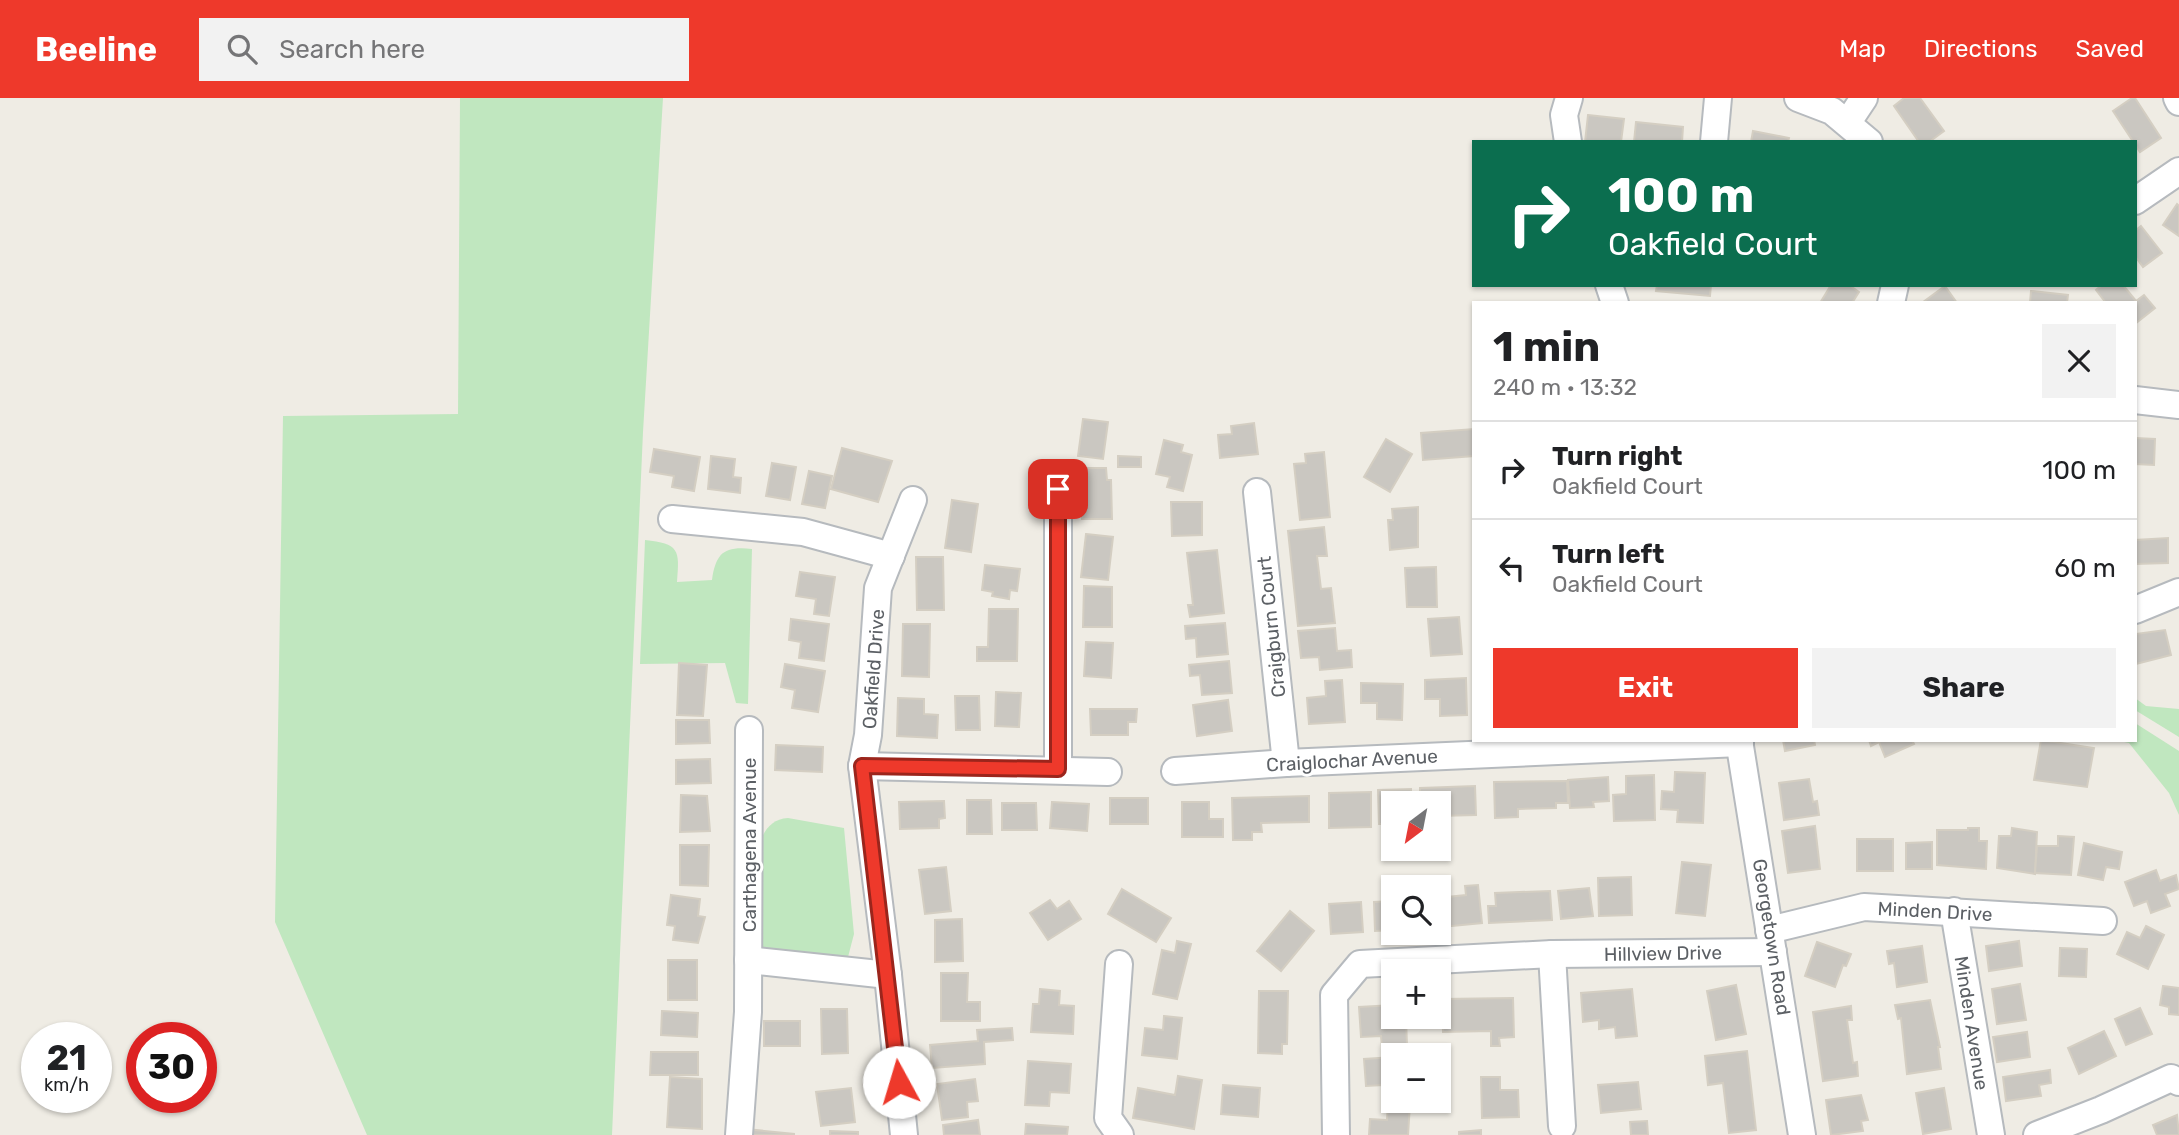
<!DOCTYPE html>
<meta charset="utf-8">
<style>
:root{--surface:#fff;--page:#f2f2f2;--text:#202124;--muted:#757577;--line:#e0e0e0;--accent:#ee392b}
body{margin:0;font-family:Rubik,sans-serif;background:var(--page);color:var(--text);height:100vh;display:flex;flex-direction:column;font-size:26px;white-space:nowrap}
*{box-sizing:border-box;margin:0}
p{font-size:23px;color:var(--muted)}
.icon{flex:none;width:38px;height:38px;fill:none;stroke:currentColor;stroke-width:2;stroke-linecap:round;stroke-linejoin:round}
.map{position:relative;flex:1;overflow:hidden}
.drawer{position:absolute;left:1472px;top:203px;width:665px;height:441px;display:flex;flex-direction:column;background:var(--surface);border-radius:0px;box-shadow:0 2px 5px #0004}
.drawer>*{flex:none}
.banner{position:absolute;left:1472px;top:42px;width:665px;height:147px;border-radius:0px;box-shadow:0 2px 5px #0004;background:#0b6e4f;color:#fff;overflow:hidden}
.needle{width:46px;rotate:212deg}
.buttons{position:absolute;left:1381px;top:693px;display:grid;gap:14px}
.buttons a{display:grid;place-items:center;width:70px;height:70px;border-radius:0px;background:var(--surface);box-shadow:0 2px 5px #0004;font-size:35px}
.speed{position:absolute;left:21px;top:924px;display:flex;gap:14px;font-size:35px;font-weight:700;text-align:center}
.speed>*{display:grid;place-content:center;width:91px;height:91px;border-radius:50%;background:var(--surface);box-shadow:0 2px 5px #0004;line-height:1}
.speed small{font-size:18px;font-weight:400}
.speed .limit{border:10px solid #d22;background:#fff;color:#111}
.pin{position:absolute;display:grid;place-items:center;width:60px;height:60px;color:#fff;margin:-30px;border-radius:14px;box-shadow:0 4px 10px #0006}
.me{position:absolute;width:77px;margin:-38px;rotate:354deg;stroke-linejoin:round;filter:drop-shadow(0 0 5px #0008)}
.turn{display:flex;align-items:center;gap:24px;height:147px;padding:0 21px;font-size:32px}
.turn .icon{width:91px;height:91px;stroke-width:2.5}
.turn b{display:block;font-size:49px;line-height:60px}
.round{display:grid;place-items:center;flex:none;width:74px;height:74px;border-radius:0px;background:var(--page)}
.head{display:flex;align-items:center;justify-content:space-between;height:119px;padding:0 21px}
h1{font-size:42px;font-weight:700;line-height:52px}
.action{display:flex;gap:14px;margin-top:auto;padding:14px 21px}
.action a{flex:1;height:80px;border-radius:0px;background:var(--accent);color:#fff;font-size:28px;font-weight:700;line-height:80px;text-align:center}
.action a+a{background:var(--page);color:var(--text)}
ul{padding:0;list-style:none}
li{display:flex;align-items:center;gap:21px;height:98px;padding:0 21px;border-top:2px solid var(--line)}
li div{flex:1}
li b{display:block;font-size:26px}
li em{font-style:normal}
header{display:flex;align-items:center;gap:42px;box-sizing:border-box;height:98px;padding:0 35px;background:var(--accent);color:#fff}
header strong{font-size:33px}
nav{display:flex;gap:38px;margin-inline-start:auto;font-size:24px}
.search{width:490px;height:63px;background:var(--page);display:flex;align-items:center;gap:18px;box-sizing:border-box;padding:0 24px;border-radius:0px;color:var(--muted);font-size:26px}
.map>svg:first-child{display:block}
.green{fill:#c0e7bf}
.building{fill:#cac7c1;stroke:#d4cec2;stroke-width:2}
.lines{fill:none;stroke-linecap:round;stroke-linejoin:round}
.minor-casing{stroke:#b6babe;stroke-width:30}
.minor{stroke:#fff;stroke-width:26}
.route-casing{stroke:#9b251c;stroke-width:18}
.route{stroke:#ee392b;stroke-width:12}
.labels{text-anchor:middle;stroke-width:6;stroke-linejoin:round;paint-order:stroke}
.street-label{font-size:19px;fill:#5c6065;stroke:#fff}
</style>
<header>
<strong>Beeline</strong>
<div class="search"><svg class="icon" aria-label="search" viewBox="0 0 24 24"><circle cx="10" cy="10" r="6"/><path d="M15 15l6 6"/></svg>Search here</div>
<nav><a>Map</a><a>Directions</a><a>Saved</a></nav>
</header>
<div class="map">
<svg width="2179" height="1037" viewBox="0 0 2179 1037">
<rect width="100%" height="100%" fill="#efece4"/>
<g class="green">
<path d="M460,0h203l-20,334 -31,703h-245l-92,-213 8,-506 175,-2z"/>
<path d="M645,442c34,4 35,9 32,42l35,-2c4,-27 12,-34 40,-31l-4,155 -12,-1 -11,-40 -85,1z"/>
<path d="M2135,600l11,8 33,3v28l-44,-27z"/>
<path d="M2135,625l44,28v64l-10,-22 -40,-50 -14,-3h20z"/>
<path d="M788,720l56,10 10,106 -6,23 -8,3 -77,-11 -3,-12 2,-100c6,-12 13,-18 26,-19z"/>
</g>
<g class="building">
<path d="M1904,0h16l24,33 -15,11h-10l-25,-36z"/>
<path d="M2132,0h3l26,40 -21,14 -27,-41z"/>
<path d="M1588,17l36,4 -3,23h-36z"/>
<path d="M1636,24l47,5 -1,15h-48z"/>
<path d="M1753,33l36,7 -1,4h-37z"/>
<path d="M2177,106l2,2v30l-16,-11z"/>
<path d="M2141,128l21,27 -19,14 -8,-11v-25z"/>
<path d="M1657,187h54l-1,11 -54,-5z"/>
<path d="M1831,187h18l10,7 -7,11h-32z"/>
<path d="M2102,187h21l13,16 8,-6 11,13 -20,16v-21h-29l-10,-13z"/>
<path d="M1945,188l12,17h-33l-1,-1z"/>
<path d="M2031,193l37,4 -1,8h-37z"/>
<path d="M1083,321l25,3 -5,37 -25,-3z"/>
<path d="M1254,325l4,31 -38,4 -2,-23 14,-1 -1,-8z"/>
<path d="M1474,331v27l-51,4 -2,-27z"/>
<path d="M2135,340l20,1 -1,26 -19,-1z"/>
<path d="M1386,341l26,15 -22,38 -26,-15z"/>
<path d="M1164,342l19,5 -2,7 11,3 -9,36 -16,-4 3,-10 -14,-3z"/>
<path d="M842,350l50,13 -14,41 -47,-13z"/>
<path d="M654,351l46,8 -6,34 -22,-4 2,-11 -24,-4z"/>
<path d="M1324,354l6,65 -30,3 -6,-56 12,-1 -1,-9z"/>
<path d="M711,358l24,3 -2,18 8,1 -1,15 -32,-4z"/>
<path d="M1118,358l23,1v10h-23z"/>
<path d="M772,365l24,4 -6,33 -24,-4z"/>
<path d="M1081,370h25l1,12h4l1,39h-30z"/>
<path d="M809,373l23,5 -7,32 -23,-4z"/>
<path d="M952,402l26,4 -7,48 -26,-4z"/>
<path d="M1171,404h31v33l-30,1z"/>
<path d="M1418,409v40l-28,3 -2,-30h5l-1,-11z"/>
<path d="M1324,429l3,29h-10l4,33 10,-1 4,35 -37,3 -10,-95z"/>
<path d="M1086,436l27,3 -5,43 -27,-3z"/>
<path d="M2168,440v25l-33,1v-24z"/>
<path d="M1217,452l7,63 -34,4 -2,-12h5l-6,-52z"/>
<path d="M916,459h27l1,53h-27z"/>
<path d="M985,467l35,4 -3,22 -7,-1 -1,9 -17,-3 1,-4 -11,-2z"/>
<path d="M1436,469l1,40h-30l-2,-39z"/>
<path d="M800,474l35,5 -6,39 -15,-2 2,-15 -20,-3z"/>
<path d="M1084,488l28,1v40h-29z"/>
<path d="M989,511h29l-1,52h-40v-14h11z"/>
<path d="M1459,519l3,37 -31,2 -3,-37z"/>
<path d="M791,521l38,5 -5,37 -25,-3 2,-16 -12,-2z"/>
<path d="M1225,525l3,31 -31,3 -1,-19 -10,1 -1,-13z"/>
<path d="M903,526h27l-1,53 -27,-1z"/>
<path d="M1335,530l2,23 14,-1 1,17 -32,3 -1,-13 -18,1 -3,-27z"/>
<path d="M2165,532l6,25 -35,9 -1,-30z"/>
<path d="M1086,544l27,1 -2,35 -27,-2z"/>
<path d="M1229,563l3,32 -30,2 -2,-20 -10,1 -1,-11z"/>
<path d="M679,565l28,2 -4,51 -26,-1z"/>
<path d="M785,566l40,7 -7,41 -26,-4 3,-18 -14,-3z"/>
<path d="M1466,580l1,37 -27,1v-17h-15v-19z"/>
<path d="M1342,582l3,42 -36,2 -2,-26 19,-2 -1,-15z"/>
<path d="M1361,585l42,1 -1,36 -25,-1v-16h-16z"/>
<path d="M996,594l25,1 -2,34 -24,-1z"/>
<path d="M955,598h24l1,34h-24z"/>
<path d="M898,600l26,1v15l14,1 -1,23 -40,-2z"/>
<path d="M1228,602l4,31 -35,5 -4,-31z"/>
<path d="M1090,611h47l-1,13h-8v13h-37z"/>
<path d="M676,622h33l1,23 -34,1z"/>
<path d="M1783,642h31l1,5 -30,6z"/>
<path d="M1869,642h43l2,4 -29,13 -6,-15 -8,4z"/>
<path d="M2041,642l53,8 -7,39 -53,-7z"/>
<path d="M776,647l47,2 -1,25 -47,-2z"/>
<path d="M710,661l1,24 -35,1v-24z"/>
<path d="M1675,674l30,1 -2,50 -26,-1 1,-12 -17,-1 1,-18 12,1z"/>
<path d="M1654,677l1,45 -41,1 -1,-26 13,-1v-18z"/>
<path d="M1608,679l1,24 -16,1 1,5 -24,1 -2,-28z"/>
<path d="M1809,681l4,23 4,-1 2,14 -35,5 -5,-37z"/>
<path d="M1567,683l1,22h-12v5l-38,1v8l-23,1 -1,-36z"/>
<path d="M1475,688l1,29 -38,1v-13h-18v-15z"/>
<path d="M1411,691v14h-18l-3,21h-11l-1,-34z"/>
<path d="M1371,694v35l-42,1v-35z"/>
<path d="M681,697l26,1 3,35 -30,1z"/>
<path d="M1309,698v26l-48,1 1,9h-10v8h-19l-1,-42z"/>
<rect x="1110" y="700" width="38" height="26"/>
<path d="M967,702h24l1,34h-25z"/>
<path d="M944,703l1,17 -6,1v9l-39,1 -1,-27z"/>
<path d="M1052,704l37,2 -2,27 -37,-3z"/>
<path d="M1182,704h27v17h14v18h-41z"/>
<path d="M1002,705h34l1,27h-35z"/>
<path d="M1815,728l5,43 -32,4 -6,-42z"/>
<path d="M1968,730h11v13h8l-1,28 -49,-4v-35h31z"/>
<path d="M2012,730l25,4 -2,42 -38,-6 2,-32h12z"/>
<path d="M2058,738l16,1 -3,38 -36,-2 2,-27h21z"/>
<rect x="1857" y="741" width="36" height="32"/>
<path d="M1932,744v27h-26v-26z"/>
<path d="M2084,745l38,9 -3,17 -13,-2 -3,13 -25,-5z"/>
<path d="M680,747h29l-1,41 -28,-1z"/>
<path d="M1682,764l29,3 -6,51 -29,-3z"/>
<path d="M946,769l5,44 -26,3 -6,-44z"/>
<path d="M2156,772l4,11 16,-6 3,14 -14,5 5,12 -19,7 -4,-12 -13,5 -9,-24z"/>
<path d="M1631,779l1,38 -33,1 -1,-38z"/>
<path d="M1478,787l4,38 -40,4 -4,-29 28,-3 -1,-9z"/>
<path d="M1589,790l4,28 -32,3 -3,-28z"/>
<path d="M1122,791l49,29 -15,24 -48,-28z"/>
<path d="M1550,793l2,29 -63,3 -1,-17h8l-1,-13z"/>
<path d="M671,797l29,4 -2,17 7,1 -7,26 -25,-3 2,-14 -8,-1z"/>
<path d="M1050,802l7,9 12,-8 12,18 -33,21 -18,-27z"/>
<path d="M1393,803v29l-18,1 -1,-29z"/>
<path d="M1361,804l2,30 -32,2 -2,-30z"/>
<path d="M1290,813l24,20 -33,40 -24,-20z"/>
<path d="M962,821l1,42 -28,1v-42z"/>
<path d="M2146,828l18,9 -16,34 -31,-15 10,-22 13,6z"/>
<path d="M1177,843l14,3 -14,55 -24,-5 9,-44 13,3z"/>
<path d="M2019,843l3,25 -33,5 -3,-25z"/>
<path d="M1817,844l34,12 -5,12 -3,-1 -8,22 -30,-11z"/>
<path d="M1922,848l5,36 -30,5 -3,-24 -5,1 -2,-13z"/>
<path d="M2060,850l27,1 -1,28 -27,-1z"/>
<rect x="668" y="862" width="29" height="40"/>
<path d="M941,875h27l-1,29h13v19h-39z"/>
<path d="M2020,886l6,36 -29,4 -5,-35z"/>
<path d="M1736,887l10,49 -30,6 -9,-49z"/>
<path d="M2163,888l16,2v27l-10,-1v-7l-9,-2z"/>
<path d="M1040,891l20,2 -1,14 15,1 -1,28 -42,-2 2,-28h6z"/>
<path d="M1632,891l5,47 -21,2 -1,-11 -16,2v-9l-16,2 -2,-29z"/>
<path d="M1259,893h29l-1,53h-5v10l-24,-1z"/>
<path d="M1513,900l1,39 -15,1 1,8h-9v-15l-48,1 -1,-33z"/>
<path d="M1930,902l10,47h-2l3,22 -34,5 -6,-56 -3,1 -3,-14z"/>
<path d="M1393,907v12h13l1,29 -25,2 -1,-12 -20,1 -2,-30z"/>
<path d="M1851,908l1,14h-5l6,43 4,-1 1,14 -35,5 -10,-69z"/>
<path d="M2140,910l12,26 -26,11 -11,-26z"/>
<path d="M821,911h26l1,44 -26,1z"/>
<path d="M662,913l36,2 -1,24 -36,-2z"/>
<path d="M1164,918l18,2 -5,41 -35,-4 3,-27 18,2z"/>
<rect x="764" y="923" width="36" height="25"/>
<path d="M1012,930l1,12 -29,2 1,22 -53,4 -2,-23 48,-4 -1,-11z"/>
<path d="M2104,933l12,25 -37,18 -11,-26z"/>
<path d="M2027,934l3,25 -33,5 -4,-25z"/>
<path d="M1747,953l9,79 -27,3 -6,-50 -15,2 -3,-29z"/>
<path d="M651,954h47v23h-48z"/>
<path d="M1393,959v42l-8,1 -1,-15 -18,1 -2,-27z"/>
<path d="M1028,963l43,3 -2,29 -19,-1 -1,14 -24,-1z"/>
<path d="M2050,972l1,13 -12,2 2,11 -35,5 -3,-24z"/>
<path d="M1178,978l24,4 -8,49 -61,-11 5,-30 37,7z"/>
<path d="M670,979l32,2v50l-35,-2z"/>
<path d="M1481,979h19v13h18l1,27 -37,1z"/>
<path d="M975,981l3,22 -11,1 1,15 -26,3 -5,-36z"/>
<path d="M1638,984l3,27 -40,4 -3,-28z"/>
<path d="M1223,987l37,3 -2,29 -37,-3z"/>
<path d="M851,990l4,34 -34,4 -5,-34z"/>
<path d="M1944,990l7,41 -28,5 -7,-41z"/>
<path d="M1861,997l7,25 -7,1 2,10 -32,4 -5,-35z"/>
<path d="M1388,1005l22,1 -2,31h-39l1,-16 17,1z"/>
<path d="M2177,1017l2,20h-22l-4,-10z"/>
<path d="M978,1022l2,15h-36l-1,-10z"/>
<path d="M1647,1023l1,14h-17l-1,-13z"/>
<path d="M1026,1026l42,3 -1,8h-42z"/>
<path d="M746,1031l48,5v1h-49z"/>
<path d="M1481,1032v5h-22v-3z"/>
<path d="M830,1033l28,1v3h-28z"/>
</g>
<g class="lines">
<defs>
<g id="minor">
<path d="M1798,0l34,13 37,31"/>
<path d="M2177,0l2,4"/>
<path d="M1848,24l16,-24"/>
<path d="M1568,44l-4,-27 5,-17"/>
<path d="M1714,44l4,-44"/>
<path d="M2135,103l44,-30"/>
<path d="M1609,187l6,18"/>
<path d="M1891,205l4,-18"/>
<path d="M2135,302l44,5"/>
<path d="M1058,391v280"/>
<path d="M1257,394l29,271"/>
<path d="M672,421l131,13 88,24"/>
<path d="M2135,512l44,-18"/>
<path d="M1739,642l63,395"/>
<path d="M862,668l246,6"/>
<path d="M1175,673l111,-8 454,-20"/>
<path d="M1954,813l37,224"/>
<path d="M1769,832l95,-23 239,14"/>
<path d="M1552,856l10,172"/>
<path d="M748,862l140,15"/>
<path d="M1119,866l-11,154 12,17"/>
<path d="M739,1037l9,-123 1,-282"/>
<path d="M904,1037l-16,-160 -26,-209 6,-31 10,-147 35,-88"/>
<path d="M1336,1037l-2,-140 26,-31 192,-10 221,-2"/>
<path d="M2037,1037l64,-25 70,-32 8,4"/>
</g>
</defs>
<use href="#minor" class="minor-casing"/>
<use href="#minor" class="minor"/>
</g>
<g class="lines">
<defs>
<path id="route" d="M899,984l-37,-316 196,3v-280"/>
</defs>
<use href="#route" class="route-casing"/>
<use href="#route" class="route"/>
</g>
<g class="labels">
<g class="street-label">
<text transform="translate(1271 529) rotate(-96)" y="7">Craigburn Court</text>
<text transform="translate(873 571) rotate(-86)" y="7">Oakfield Drive</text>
<text transform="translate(1352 662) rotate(-3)" y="7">Craiglochar Avenue</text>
<text transform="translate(749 747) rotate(-90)" y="7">Carthagena Avenue</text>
<text transform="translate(1935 813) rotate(3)" y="7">Minden Drive</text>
<text transform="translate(1772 839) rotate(81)" y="7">Georgetown Road</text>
<text transform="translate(1663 855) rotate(-1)" y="7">Hillview Drive</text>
<text transform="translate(1972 925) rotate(81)" y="7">Minden Avenue</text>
</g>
</g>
</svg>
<div class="buttons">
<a><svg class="needle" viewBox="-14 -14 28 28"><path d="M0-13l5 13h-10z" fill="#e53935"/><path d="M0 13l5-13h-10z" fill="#757577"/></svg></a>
<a><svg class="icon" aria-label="search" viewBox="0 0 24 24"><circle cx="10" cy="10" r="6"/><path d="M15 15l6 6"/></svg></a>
<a>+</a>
<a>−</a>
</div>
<div class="speed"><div>21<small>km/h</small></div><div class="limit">30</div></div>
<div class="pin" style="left:1058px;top:391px;background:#d93025"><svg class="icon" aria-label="arrive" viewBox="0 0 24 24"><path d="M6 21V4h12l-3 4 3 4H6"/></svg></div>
<svg class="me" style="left:899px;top:984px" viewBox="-20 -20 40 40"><circle r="19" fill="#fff"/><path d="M0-13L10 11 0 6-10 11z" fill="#ee392b"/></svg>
<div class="banner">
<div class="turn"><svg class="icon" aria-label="right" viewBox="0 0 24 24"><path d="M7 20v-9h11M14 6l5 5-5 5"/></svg><div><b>100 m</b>Oakfield Court</div></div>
</div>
<section class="drawer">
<div class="head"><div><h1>1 min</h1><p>240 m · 13:32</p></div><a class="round"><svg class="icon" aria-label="close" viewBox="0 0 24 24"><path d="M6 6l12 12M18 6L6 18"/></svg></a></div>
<ul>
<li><svg class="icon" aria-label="right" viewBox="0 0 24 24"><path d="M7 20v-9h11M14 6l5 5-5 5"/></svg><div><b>Turn right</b><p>Oakfield Court</p></div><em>100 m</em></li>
<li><svg class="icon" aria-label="left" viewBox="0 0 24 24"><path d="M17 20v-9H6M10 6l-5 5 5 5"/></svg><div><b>Turn left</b><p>Oakfield Court</p></div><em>60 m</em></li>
</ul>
<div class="action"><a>Exit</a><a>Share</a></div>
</section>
</div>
